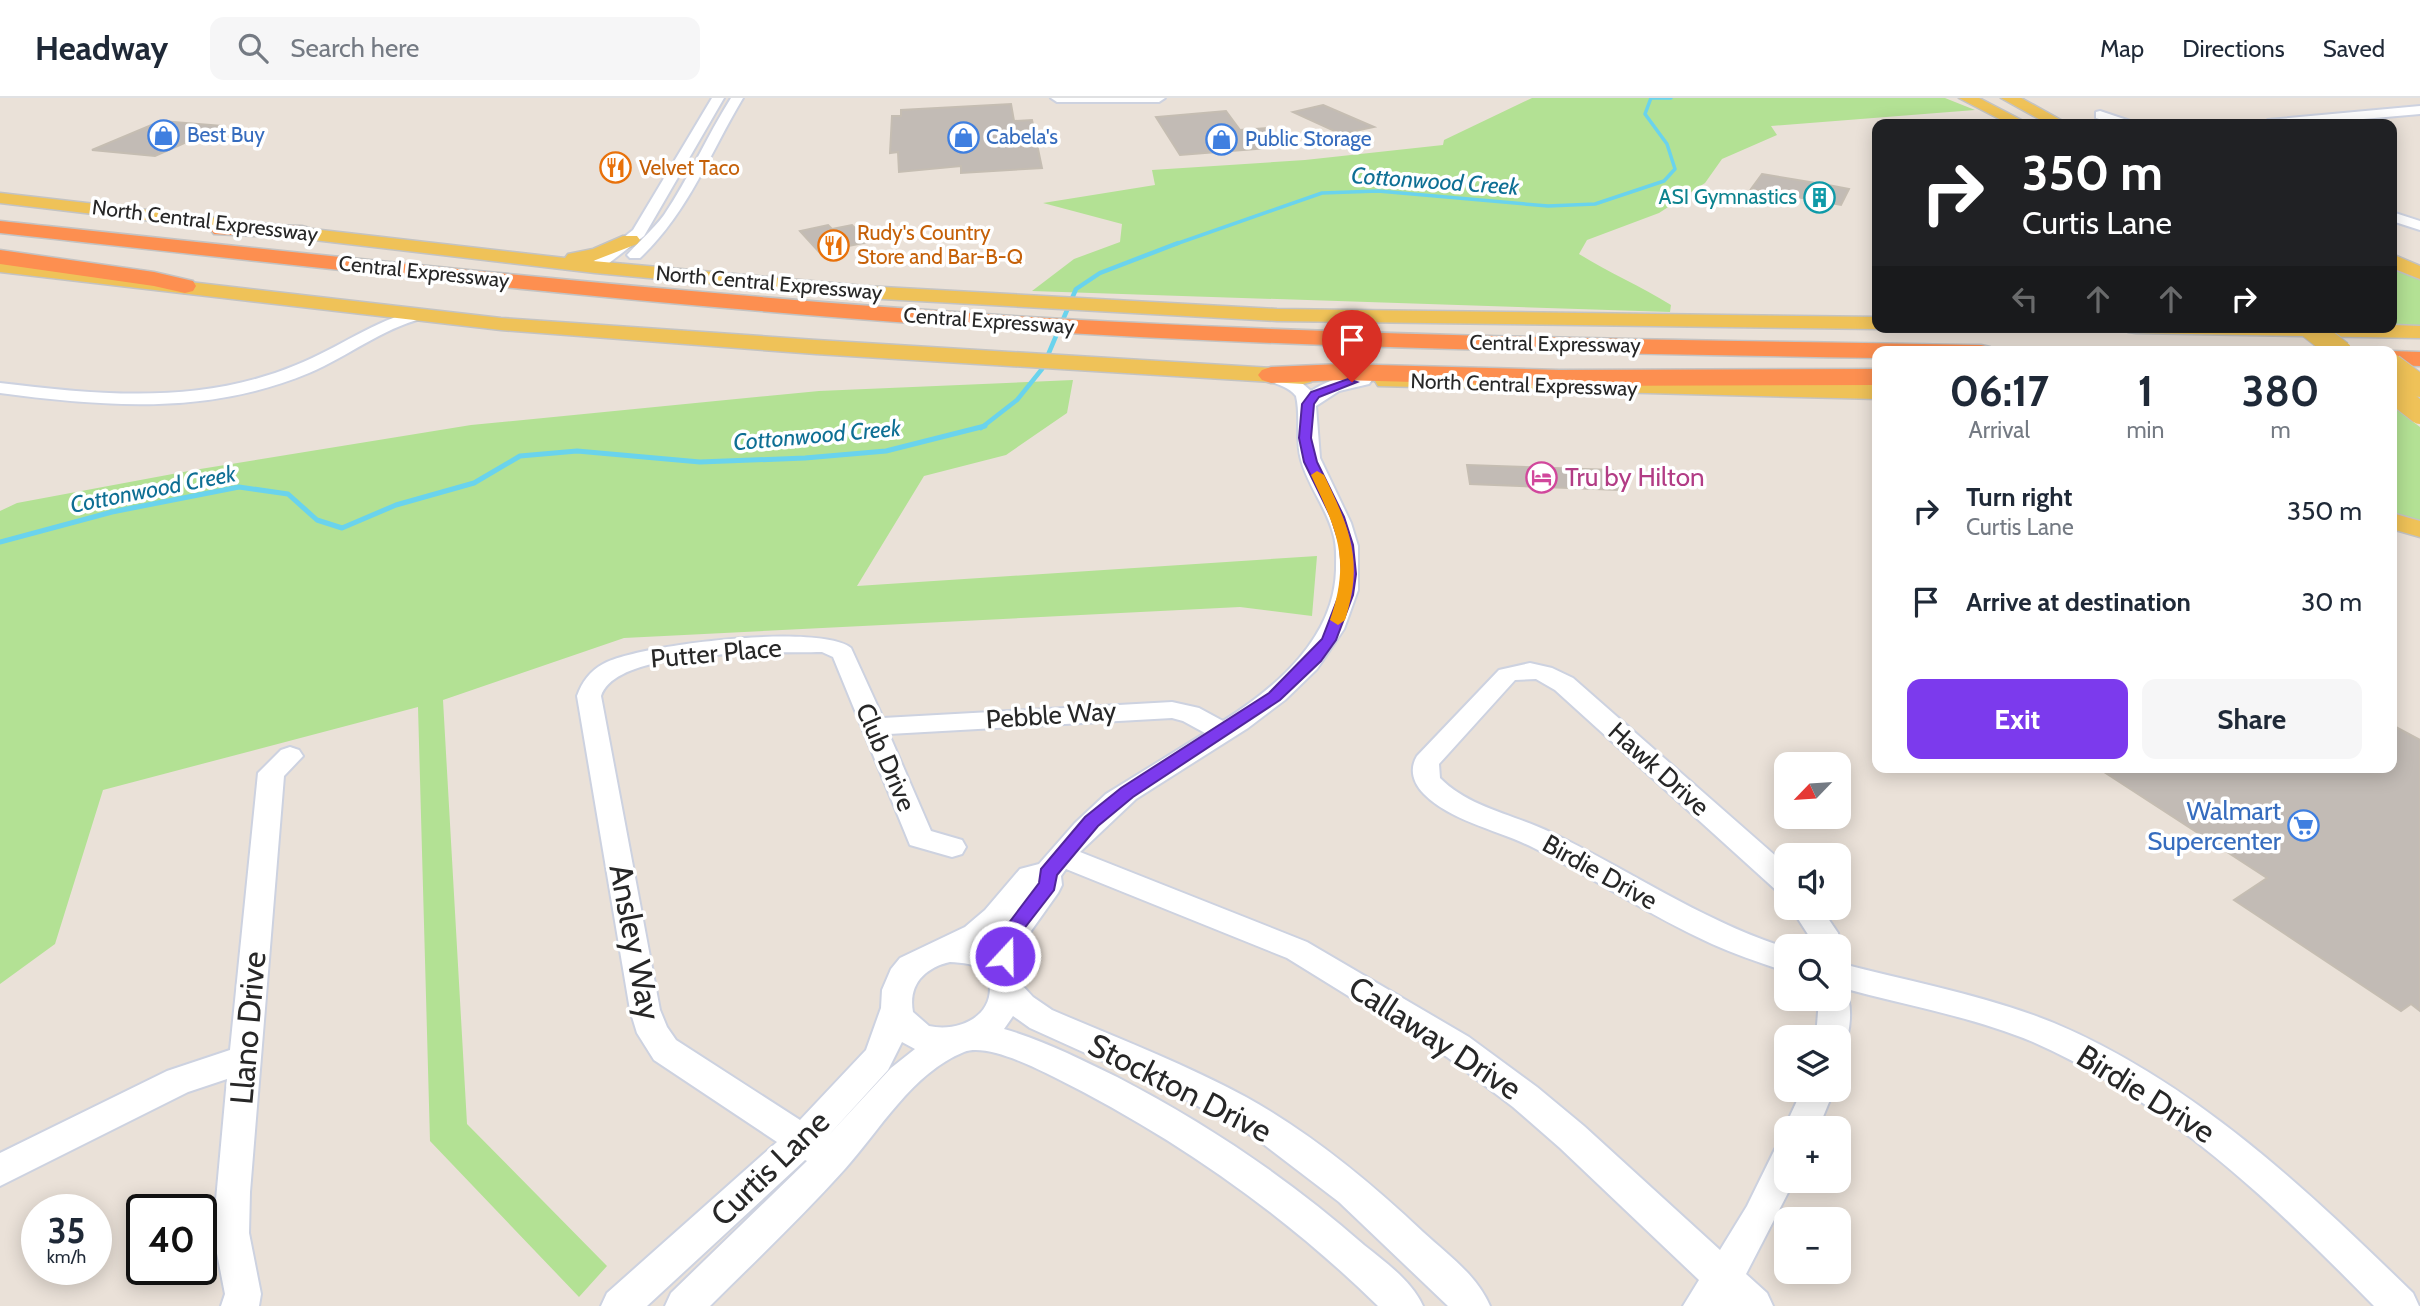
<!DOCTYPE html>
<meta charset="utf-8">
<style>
:root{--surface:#fff;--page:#f6f6f7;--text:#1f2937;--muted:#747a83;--line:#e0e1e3;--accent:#7c3aed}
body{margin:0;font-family:Cabin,sans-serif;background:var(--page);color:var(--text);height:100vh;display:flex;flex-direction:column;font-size:26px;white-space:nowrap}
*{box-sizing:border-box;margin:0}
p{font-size:23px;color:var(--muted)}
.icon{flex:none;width:38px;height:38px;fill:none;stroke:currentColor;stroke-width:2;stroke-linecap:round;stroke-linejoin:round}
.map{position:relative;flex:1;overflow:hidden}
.sheet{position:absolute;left:1872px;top:248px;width:525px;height:427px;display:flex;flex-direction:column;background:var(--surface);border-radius:14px;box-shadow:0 4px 18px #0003}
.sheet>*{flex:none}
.banner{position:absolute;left:1872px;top:21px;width:525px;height:214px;border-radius:14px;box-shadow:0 4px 18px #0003;background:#202124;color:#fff;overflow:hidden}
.needle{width:46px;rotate:245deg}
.fabs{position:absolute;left:1774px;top:654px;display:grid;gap:14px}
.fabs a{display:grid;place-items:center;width:77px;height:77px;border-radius:14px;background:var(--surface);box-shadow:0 4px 18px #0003;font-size:35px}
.speed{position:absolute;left:21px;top:1096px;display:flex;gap:14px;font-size:35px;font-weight:700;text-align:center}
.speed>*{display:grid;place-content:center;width:91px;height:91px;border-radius:50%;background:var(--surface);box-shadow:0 4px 18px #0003;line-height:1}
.speed small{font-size:18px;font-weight:400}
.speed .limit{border:4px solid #111;border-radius:10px;background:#fff;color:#111}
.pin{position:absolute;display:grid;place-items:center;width:60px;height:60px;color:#fff;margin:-72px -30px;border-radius:50% 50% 50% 0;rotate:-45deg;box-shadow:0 0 7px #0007}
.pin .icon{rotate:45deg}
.me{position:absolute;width:77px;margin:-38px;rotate:21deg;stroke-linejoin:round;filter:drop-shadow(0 0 5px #0008)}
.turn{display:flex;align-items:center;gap:24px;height:147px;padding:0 35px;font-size:32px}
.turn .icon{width:91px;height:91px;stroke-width:2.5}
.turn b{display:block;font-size:49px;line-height:60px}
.lanes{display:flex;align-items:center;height:66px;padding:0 35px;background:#0003;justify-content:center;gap:35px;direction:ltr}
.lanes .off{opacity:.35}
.eta{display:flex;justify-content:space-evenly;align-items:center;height:119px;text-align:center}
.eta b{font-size:42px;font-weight:700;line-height:49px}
.primary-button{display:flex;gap:14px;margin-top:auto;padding:14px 35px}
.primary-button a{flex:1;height:80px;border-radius:14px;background:var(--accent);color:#fff;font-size:28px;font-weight:700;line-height:80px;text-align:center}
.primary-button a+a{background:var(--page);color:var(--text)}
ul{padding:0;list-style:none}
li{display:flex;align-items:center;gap:21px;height:91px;padding:0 35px}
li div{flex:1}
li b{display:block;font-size:26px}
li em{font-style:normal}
header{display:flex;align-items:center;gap:42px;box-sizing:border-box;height:98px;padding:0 35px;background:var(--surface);border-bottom:2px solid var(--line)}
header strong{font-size:33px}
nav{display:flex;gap:38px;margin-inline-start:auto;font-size:24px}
.search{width:490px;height:63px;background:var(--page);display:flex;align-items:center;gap:18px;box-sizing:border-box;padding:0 24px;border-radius:14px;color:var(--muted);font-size:26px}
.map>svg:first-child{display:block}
.green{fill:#b3e194}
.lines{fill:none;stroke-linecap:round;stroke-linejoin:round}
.stream-far2{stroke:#6ad3ed;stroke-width:3.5}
.stream-far1{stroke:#6ad3ed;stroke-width:4.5}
.stream{stroke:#6ad3ed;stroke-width:5}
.building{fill:#c2bbb5;stroke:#c5bdb2;stroke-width:2}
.minor-casing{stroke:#cdd2e0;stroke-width:4}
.major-casing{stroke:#c3c3c3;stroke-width:3}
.highway-casing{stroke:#c3c3c3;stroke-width:3}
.minor{fill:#fff;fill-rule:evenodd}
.major{fill:#efc258;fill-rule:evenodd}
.highway{fill:#fd8f50;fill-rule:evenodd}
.major-bridge-casing{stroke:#c3c3c3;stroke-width:24;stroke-linecap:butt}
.major-bridge{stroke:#efc258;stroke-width:22}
.route{fill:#7c3aed;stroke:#51269a;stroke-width:2}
.slow{fill:#f59e0b}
.labels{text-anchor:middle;stroke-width:7;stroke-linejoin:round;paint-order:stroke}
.far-shop-label{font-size:21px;fill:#366cbe;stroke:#fff;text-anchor:start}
.far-food-label{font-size:21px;fill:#c56008;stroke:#fff;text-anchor:start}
.far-culture-label{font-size:21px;fill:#0d838f;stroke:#fff;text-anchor:end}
.far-street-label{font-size:21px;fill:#272727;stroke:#fff}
.far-water-label{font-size:23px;font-style:italic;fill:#0e6f94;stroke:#fff}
.hotel-label{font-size:26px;fill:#b23c85;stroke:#fff;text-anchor:start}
.street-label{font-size:26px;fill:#272727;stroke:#fff}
.shop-label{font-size:26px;fill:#366cbe;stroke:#fff;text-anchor:end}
.near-street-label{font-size:32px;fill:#272727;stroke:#fff}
</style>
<header>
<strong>Headway</strong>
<div class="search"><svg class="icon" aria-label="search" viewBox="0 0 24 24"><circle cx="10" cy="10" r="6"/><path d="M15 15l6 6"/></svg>Search here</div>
<nav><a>Map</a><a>Directions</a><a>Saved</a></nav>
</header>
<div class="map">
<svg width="2420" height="1208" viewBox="0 0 2420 1208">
<rect width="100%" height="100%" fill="#eae1d8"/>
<g class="green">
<path d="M1532,0h413l30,12 -204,16 6,9 -55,24 -17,24 -46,30 -72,27 -8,14c30,19 62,32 92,51l-1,7 -638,-21 42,-32 46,-17 2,-18 -79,-21 112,-18 -3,-15 153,-10 138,-15 1,-5z"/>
<path d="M2392,165l28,15v49h-28z"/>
<path d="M1073,282l-6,33 -61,42 -82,21 -67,110 460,-30 -5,60 -72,-9 -616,31 -181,62 24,424 140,142 -28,31 -149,-156 -12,-434 -315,83 -48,154 -55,40v-473l17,-8 177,-33 277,-45 348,-34z"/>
<path d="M2392,308l28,21v95l-28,-8z"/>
</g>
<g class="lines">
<path class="stream-far2" d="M1173,147l149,-52 56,-2 170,15 47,-2 69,-23 11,-12 -8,-25 -22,-30 6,-16h20"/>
<path class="stream-far1" d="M981,330l36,-28 25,-31 34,-80 24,-16 78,-30"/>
<path class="stream" d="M0,444l112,-30 127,-25 49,7 29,26 25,8 54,-23 78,-22 46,-27 57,-5 123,11 105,-4 81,-7 99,-25"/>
</g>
<g class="building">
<path d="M1011,6l3,17 18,-1 10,48 -81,5v-7l-62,6 -1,-20 -8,1 2,-37h9v-6z"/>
<path d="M1323,7l51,22 -33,7 -48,-22z"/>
<path d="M1226,13l14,19 28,-2 13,19 -101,8 -24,-38z"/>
<path d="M161,23l62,5 -68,30 -63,-6z"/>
<path d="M1762,76l66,11 21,4 -8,16 -90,-16z"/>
<path d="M828,127l4,4 20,-4 17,17 -50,10 -19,-21z"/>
<path d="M1467,367l146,5 6,20 -149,-6z"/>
<path d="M2392,627l28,15v271l-9,-7 -10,7 -167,-111 33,-22 -169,-110h294z"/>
</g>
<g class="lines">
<defs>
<g id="minor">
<path d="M712,0h12l-80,138 -44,34h-10l-3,-3 3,-3 43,-34z"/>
<path d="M731,0h12c-33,55 -55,115 -103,160h-10l-3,-3c12,-14 26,-25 37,-40 25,-37 43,-79 67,-117z"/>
<path d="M1051,0h114l-6,4h-102z"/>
<path d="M2420,8v8l-114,10h-44l6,-4z"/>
<path d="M2100,13l30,10 2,3h-17l-19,-6v-6z"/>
<path d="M2392,114l28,9v9l-28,-9z"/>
<path d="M418,212l8,5 -2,3c-43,11 -75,38 -115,55 -101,42 -203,34 -309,20v-10c101,12 200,22 296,-18 43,-17 77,-44 122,-55z"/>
<path d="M1271,272l24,7 16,14c15,-10 40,-19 58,-15l3,4 -3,4 -30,7 -23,15 4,52 31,65 7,23v44l-14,39 -27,40 -32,31 -37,28 -112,71 -56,53 227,90 162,95 68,50 47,39 136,124 27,-44 28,-57 12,-4v36h7l-48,93 21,19 6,13h-90l16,-26 -139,-132 -47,-41 -66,-50 -160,-99 -221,-89 -5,7 1,9 -4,8 -32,45 -5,46 12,13 19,13c65,28 131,53 194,87 65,36 123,84 177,135 24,22 54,43 67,74h-42l-109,-104 -85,-65 -78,-43 -146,-66 -17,-12 -9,13c39,11 76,30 113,48 89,46 172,102 247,168 21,17 48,36 59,61h-45c-96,-94 -204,-169 -324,-229 -20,-10 -68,-34 -90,-25 -52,21 -84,78 -120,118 -42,47 -89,91 -134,136h-45l6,-13 136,-132 -2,-1 -158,146h-46l6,-13 170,-151 -123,-82 -17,-27 -7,-23 -53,-314c5,-14 13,-25 26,-32 36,-20 218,-41 248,-16l32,70 289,-16 27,6 24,13c54,-34 111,-83 113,-151 0,-13 1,-25 -3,-37 -7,-26 -25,-47 -32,-73 -6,-21 0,-43 -5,-64 -9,-12 -25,-11 -34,-21l3,-4zM822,554l11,5 77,188 42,12 10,-3 4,-7 -4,-7 -31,-9 -42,-97 283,-16 11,3 22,12 -99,61 -31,29 -36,41 -19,5 -35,41 -20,17 -65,31 -9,11 -9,21 -1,18 -15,42 -66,70 -124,-80 -9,-13 -7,-17 -59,-314c16,-49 176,-43 221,-44zM999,834l-5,16 -9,-4zM950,864c12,1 27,1 37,11 4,4 4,10 3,15 0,31 -34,44 -61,38l-16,-14c-5,-27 11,-44 37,-50zM902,944l13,7 -24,19 -64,69 61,-67z"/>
<path d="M1530,565l22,5 21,10 214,188v28l-10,-3 -222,-201 -19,-11 -21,1 -76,84 1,14c28,29 75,37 110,54 80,38 152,89 237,116v24c-26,-9 -51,-17 -75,-28 -62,-28 -118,-66 -178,-96 -35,-18 -82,-26 -110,-54 -11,-11 -15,-25 -7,-38l82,-86z"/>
<path d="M290,649l9,3 4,6 -19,20 -34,416 -1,41 12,61 -2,12h-38l4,-12 -12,-61 14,-154 -39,13 -188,94v-33l167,-82 63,-21 28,-277 23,-23z"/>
<path d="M1791,810h30l17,25 3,14 -2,3v-3h-28l-2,-11z"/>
<path d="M1839,865c72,19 146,32 215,60 140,59 252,166 359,270l6,13h-45c-101,-103 -207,-205 -341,-264 -62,-26 -130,-37 -194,-55z"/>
<path d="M1839,890l6,2c8,15 6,42 -2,57l-4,2v-11h-23l3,-39h20z"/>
<path d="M1802,992h32l-16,39h-31v5l-3,-5z"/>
</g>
<g id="major">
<path d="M1959,0h20l50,26h-20z"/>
<path d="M2001,0h20l47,26h-20z"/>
<path d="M0,95l565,65 3,-4 25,-5 30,-13h14l3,4 -3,4 -44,17 271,25 413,23 601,8v10h8l-8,2 -601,-8 -413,-23 -269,-25 -595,-70z"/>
<path d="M2392,156l28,12v13l-28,-11z"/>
<path d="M0,162l501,58 315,22 487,30 8,2 3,5 -3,5 -8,2 -487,-30 -315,-24 -501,-58z"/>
<path d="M2392,227l28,1v12l-284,-5 -8,-1 -3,-5h267z"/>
<path d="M1386,276l492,11v14l-500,-13 -3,-5 3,-5z"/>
<path d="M2392,415l28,8v16l-28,-8z"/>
</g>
<g id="highway">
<path d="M0,123c337,36 675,73 1013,95 322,20 645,24 968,29l9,2 3,5h-115v6c-287,-5 -574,-10 -861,-28 -340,-21 -678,-60 -1017,-97z"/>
<path d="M221,126l81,2 7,2 4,4 -4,4 -7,2 -88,-4 -3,-4 3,-4z"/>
<path d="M0,152l154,22 39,9 3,5 -3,5 -8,2 -31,-7 -154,-22z"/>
<path d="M2392,253l28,1v14l-28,-1v-13h-5z"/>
<path d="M1341,266l218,6 319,-1v16l-319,1 -218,-6 -70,3 -9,-3 -4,-5 4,-5 9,-3z"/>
</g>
</defs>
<use href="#minor" class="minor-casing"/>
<use href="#major" class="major-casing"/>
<use href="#highway" class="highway-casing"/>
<use href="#minor" class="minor"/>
<use href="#major" class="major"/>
<use href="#highway" class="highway"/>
<defs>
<g id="major-bridge">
<path d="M2309,229l32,25"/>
<path d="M2392,267l28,21"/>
<path d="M2392,293l28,22"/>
</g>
</defs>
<use href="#major-bridge" class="major-bridge-casing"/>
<use href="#major-bridge" class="major-bridge"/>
</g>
<path class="route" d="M1348,281l9,3 -38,15 -5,7 -3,34 6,24 27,55 9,28 3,29 -3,21 -17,45 -15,21 -41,39 -147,97 -35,29 -41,49 -3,15 -34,44 -8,27 -7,3 -7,-3 -2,-5 6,-24 37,-49 2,-14 44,-52 36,-29 148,-95 53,-54 17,-44 3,-21 -2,-29 -9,-28 -27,-55 -5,-24 3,-34 9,-12z"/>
<path class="slow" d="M1317,373l7,4c26,54 40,86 21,145l-7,5 -8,-5c21,-61 7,-89 -19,-145z"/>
<defs>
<symbol id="shop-ring" viewBox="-11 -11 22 22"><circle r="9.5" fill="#fff" stroke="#3f7fe0" stroke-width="1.5"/><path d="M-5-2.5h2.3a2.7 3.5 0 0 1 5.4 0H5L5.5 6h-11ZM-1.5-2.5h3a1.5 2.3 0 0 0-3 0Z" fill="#3f7fe0"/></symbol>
<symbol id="restaurant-ring" viewBox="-11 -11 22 22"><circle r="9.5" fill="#fff" stroke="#e8710a" stroke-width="1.5"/><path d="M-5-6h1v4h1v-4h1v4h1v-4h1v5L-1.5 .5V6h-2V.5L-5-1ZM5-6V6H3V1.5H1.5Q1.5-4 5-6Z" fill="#e8710a"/></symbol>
<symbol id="building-ring" viewBox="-11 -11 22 22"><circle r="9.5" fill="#fff" stroke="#0f9aa8" stroke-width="1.5"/><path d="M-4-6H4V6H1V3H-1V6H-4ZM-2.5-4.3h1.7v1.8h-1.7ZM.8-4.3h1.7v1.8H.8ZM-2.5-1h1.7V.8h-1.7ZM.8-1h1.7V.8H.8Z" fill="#0f9aa8"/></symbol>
<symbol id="hotel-ring" viewBox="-11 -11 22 22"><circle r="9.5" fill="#fff" stroke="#d1479c" stroke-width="1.5"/><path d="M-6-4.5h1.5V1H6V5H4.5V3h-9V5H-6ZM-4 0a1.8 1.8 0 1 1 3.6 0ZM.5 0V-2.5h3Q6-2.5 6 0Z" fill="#d1479c"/></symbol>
<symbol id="supermarket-ring" viewBox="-11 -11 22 22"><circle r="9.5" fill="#fff" stroke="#3f7fe0" stroke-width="1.5"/><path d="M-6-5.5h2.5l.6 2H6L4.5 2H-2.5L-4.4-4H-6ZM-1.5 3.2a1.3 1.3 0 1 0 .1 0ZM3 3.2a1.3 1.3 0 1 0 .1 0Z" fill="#3f7fe0"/></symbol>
</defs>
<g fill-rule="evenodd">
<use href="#shop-ring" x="146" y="20" width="35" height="35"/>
<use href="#shop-ring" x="946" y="22" width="35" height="35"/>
<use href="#shop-ring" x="1204" y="24" width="35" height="35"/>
<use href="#restaurant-ring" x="598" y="52" width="35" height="35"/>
<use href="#building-ring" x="1802" y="82" width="35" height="35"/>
<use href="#restaurant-ring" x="816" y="130" width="35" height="35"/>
<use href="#hotel-ring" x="1524" y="362" width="35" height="35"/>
<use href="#supermarket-ring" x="2286" y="710" width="35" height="35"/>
</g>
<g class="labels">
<g class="far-shop-label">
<text x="187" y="44">Best Buy</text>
<text x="986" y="46">Cabela's</text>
<text x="1245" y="48">Public Storage</text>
</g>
<g class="far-food-label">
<text x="639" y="77">Velvet Taco</text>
<text x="857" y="142">Rudy's Country<tspan x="857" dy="24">Store and Bar-B-Q</tspan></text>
</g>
<g class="far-culture-label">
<text x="1797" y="106">ASI Gymnastics</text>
</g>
<g class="far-street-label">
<text transform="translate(205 123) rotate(7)" y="7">North Central Expressway</text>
<text transform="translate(424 174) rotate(6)" y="7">Central Expressway</text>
<text transform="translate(769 185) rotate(5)" y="7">North Central Expressway</text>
<text transform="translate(989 223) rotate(4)" y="7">Central Expressway</text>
<text transform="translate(1555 246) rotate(1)" y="7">Central Expressway</text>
<text transform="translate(1524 287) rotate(2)" y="7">North Central Expressway</text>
</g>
<g class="far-water-label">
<text transform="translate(1435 83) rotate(4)" y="8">Cottonwood Creek</text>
<text transform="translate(817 337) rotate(-5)" y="8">Cottonwood Creek</text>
<text transform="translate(153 391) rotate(-11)" y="8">Cottonwood Creek</text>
</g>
<g class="hotel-label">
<text x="1565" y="388">Tru by Hilton</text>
</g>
<g class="street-label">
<text transform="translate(716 555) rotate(-5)" y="9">Putter Place</text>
<text transform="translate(1051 617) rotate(-4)" y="9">Pebble Way</text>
<text transform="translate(886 659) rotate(67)" y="9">Club Drive</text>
<text transform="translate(1659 671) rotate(42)" y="9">Hawk Drive</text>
<text transform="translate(1600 774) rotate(29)" y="9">Birdie Drive</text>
</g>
<g class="shop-label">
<text x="2281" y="722">Walmart<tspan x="2281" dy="30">Supercenter</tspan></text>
</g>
<g class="near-street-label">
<text transform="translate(635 844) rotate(79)" y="11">Ansley Way</text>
<text transform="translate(248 930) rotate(-85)" y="11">Llano Drive</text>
<text transform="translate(1435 940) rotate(33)" y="11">Callaway Drive</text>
<text transform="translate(1180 990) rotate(27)" y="11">Stockton Drive</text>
<text transform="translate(2146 996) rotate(32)" y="11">Birdie Drive</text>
<text transform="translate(770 1070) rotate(-44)" y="11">Curtis Lane</text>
</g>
</g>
</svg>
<div class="fabs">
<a><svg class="needle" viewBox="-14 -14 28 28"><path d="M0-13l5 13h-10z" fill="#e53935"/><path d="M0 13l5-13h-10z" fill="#747a83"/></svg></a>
<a><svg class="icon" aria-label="sound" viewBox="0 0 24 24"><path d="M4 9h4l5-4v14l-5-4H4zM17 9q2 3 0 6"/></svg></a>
<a><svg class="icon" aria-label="search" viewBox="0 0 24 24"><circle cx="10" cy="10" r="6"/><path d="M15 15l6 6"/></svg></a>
<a><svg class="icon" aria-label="layers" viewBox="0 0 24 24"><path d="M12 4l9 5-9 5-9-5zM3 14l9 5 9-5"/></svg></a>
<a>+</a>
<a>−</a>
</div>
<div class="speed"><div>35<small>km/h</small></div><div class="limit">40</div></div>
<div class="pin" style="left:1352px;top:284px;background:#d93025"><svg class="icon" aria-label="arrive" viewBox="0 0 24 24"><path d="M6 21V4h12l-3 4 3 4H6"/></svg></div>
<svg class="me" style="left:1005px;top:858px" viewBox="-20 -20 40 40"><circle r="17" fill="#7c3aed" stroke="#fff" stroke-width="3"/><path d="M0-11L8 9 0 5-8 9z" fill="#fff"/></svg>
<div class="banner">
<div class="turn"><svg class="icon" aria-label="right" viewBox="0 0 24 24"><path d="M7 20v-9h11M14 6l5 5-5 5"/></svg><div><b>350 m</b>Curtis Lane</div></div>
<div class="lanes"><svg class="icon off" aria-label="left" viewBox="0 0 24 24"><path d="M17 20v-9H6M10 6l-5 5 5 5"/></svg><svg class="icon off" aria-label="ahead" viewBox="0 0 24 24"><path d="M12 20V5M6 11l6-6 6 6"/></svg><svg class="icon off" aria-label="ahead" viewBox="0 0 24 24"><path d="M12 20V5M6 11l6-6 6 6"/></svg><svg class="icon" aria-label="right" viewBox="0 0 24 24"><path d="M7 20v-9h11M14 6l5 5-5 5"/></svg></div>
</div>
<section class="sheet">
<div class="eta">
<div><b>06:17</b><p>Arrival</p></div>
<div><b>1</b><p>min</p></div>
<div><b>380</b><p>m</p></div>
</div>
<ul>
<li><svg class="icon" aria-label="right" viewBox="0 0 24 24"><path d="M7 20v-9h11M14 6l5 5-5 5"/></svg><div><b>Turn right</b><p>Curtis Lane</p></div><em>350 m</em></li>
<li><svg class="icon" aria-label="arrive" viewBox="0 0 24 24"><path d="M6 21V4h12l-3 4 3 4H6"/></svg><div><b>Arrive at destination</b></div><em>30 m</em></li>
</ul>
<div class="primary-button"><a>Exit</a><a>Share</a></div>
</section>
</div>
